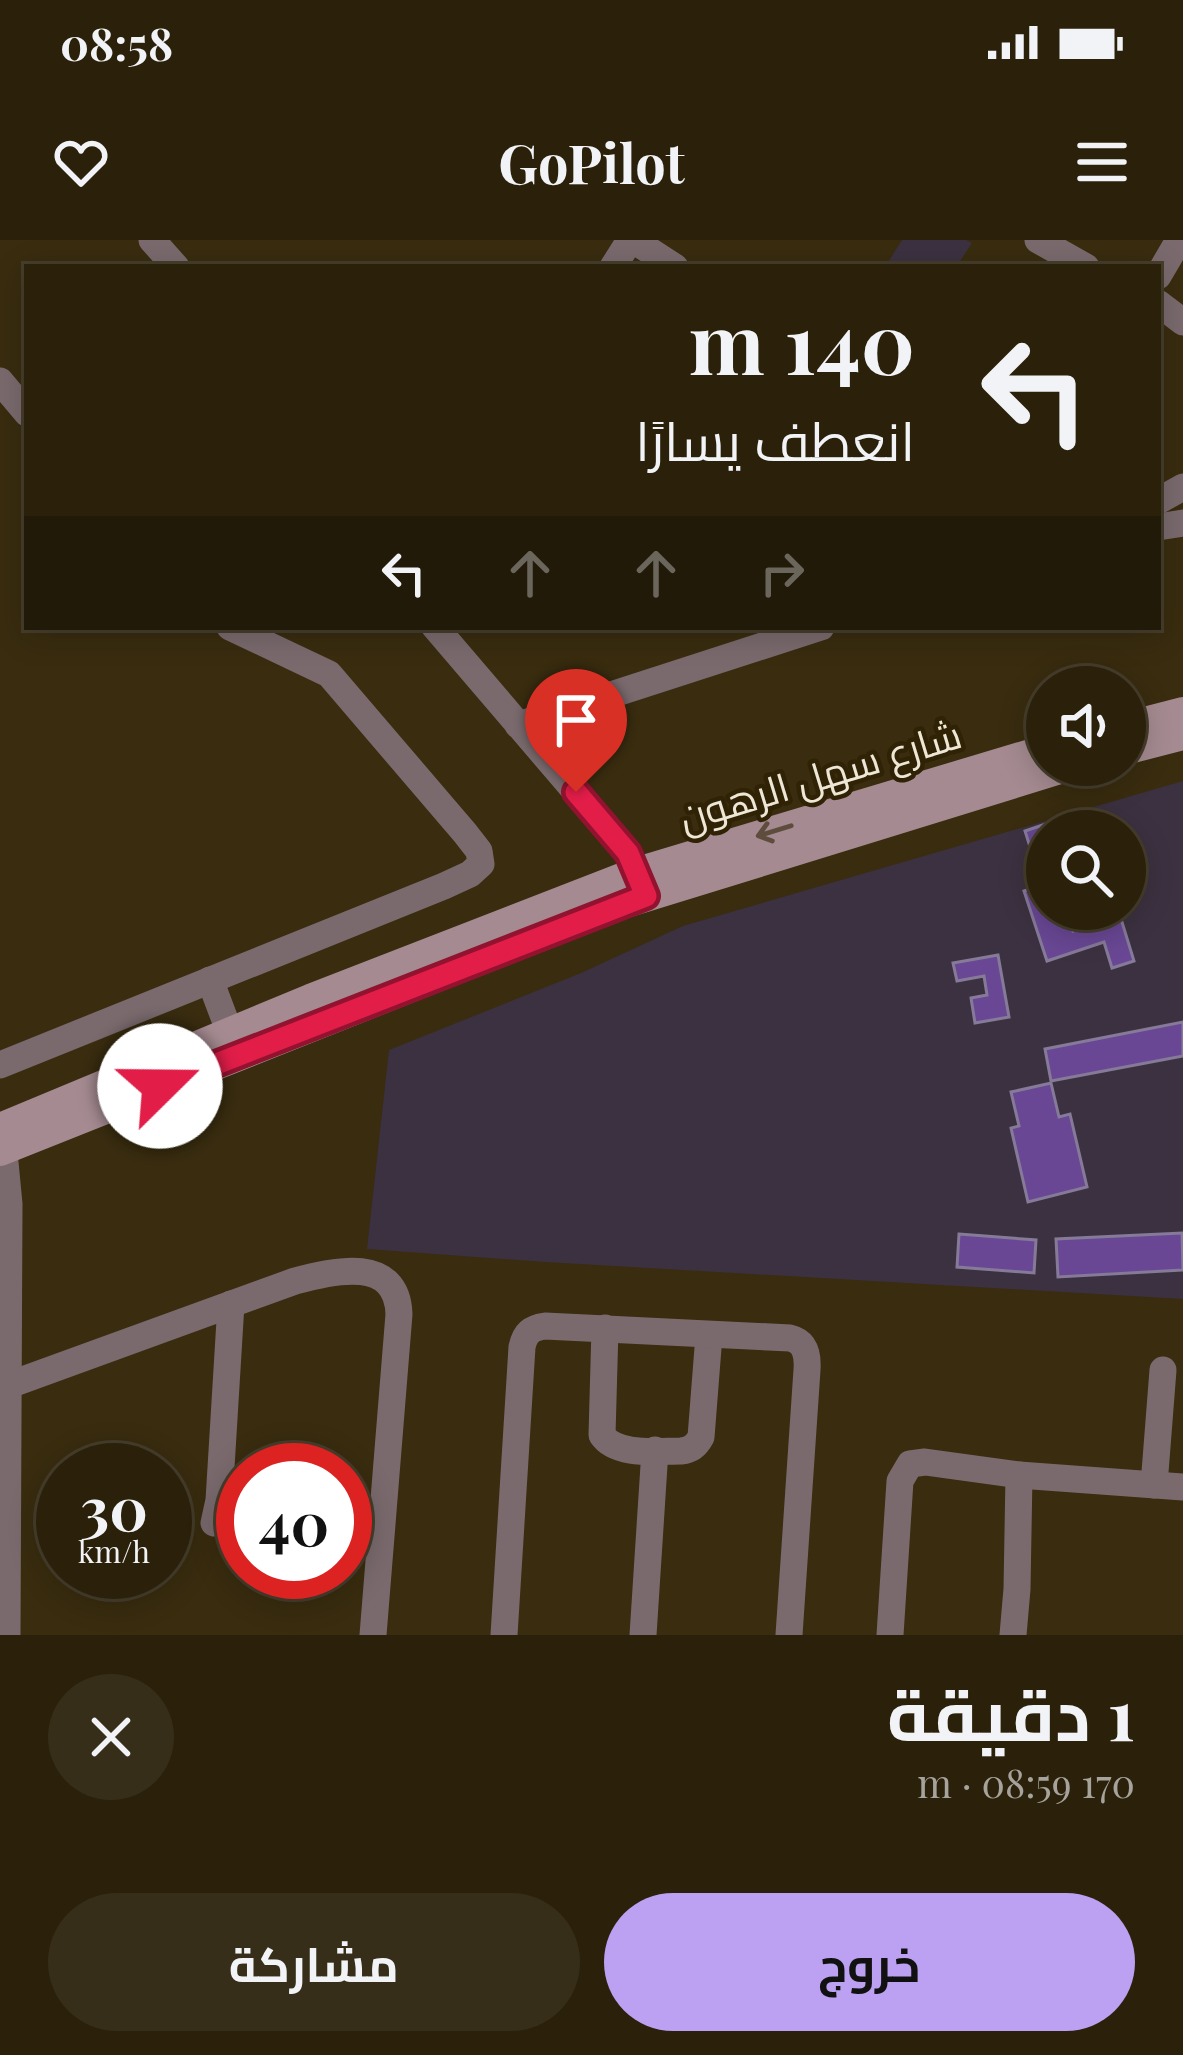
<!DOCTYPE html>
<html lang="ar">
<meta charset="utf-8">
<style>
:root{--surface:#2b210b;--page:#372e19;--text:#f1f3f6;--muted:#a6a39d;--line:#473e2c;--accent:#bca0f2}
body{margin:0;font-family:"Playfair Display",Cairo,serif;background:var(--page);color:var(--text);direction:rtl;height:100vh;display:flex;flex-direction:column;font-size:45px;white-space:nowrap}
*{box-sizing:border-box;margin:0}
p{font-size:39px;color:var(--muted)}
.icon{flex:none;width:66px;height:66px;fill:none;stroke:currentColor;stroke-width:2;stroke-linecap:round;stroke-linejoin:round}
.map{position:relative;height:1395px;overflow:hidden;direction:ltr}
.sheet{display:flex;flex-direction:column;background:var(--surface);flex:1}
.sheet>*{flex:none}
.guide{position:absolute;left:24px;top:24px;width:1137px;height:366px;border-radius:0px;box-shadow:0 6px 30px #0003,0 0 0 3px var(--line);direction:rtl;background:#2b210b;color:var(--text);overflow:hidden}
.tools{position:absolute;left:1026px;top:426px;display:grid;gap:24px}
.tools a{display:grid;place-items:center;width:120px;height:120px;border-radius:50%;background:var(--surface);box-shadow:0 6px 30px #0003,0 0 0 3px var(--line);font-size:60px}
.speed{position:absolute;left:36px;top:1203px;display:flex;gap:24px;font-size:60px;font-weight:700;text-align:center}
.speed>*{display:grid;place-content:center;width:156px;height:156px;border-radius:50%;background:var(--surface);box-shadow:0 6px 30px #0003,0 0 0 3px var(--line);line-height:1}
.speed small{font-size:30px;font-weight:400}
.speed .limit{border:18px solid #d22;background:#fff;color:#111}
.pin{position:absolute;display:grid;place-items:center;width:102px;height:102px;color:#fff;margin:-123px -51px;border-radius:50% 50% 50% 0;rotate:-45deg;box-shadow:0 0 12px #0007}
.pin .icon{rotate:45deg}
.me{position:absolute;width:132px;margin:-66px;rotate:68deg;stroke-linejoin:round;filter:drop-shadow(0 0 9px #0008)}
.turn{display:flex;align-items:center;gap:42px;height:252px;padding:0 48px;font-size:54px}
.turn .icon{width:156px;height:156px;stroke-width:2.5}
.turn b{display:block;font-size:84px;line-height:102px}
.lanes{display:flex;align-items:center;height:114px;padding:0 48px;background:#0003;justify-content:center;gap:60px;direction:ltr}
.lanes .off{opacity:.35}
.round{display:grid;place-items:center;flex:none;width:126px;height:126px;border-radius:63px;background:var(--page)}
.head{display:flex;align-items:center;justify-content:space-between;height:204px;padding:0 48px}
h1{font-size:72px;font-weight:700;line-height:90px}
.action{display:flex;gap:24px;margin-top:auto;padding:24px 48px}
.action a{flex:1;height:138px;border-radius:72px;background:var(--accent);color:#111;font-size:48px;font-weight:700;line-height:138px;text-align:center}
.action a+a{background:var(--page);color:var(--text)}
.status{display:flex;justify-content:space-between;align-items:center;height:84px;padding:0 60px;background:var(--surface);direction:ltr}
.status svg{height:33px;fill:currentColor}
header{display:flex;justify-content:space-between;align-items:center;height:156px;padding:0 48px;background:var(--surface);font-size:54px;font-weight:700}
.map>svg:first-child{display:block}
.education{fill:#3c3140;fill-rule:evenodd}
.building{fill:#694794;stroke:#857a98;stroke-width:3}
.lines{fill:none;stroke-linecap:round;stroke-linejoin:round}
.street{stroke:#7a6a6e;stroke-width:27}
.secondary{stroke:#a58b91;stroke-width:30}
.oneway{stroke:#5e4c3d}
.route-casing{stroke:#92132f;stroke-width:30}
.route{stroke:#e11d48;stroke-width:21}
.labels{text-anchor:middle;stroke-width:9;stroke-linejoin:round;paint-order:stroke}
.street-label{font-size:39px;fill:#efe7d6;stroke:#2f2205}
</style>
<div class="status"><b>08:58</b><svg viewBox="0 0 49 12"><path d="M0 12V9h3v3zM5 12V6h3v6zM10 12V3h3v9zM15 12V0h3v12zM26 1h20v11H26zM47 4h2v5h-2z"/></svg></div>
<header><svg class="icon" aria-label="menu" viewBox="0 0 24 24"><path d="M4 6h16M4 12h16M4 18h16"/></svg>GoPilot<svg class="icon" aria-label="heart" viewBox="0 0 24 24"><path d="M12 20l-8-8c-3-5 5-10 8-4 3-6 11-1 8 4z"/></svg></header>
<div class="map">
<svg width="1183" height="1395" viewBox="0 0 1183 1395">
<rect width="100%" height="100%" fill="#392c0f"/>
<g class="education">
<path d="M902,0h64l6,3 -16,24h-71z"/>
<path d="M1183,541v518l-638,-37 -178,-13 22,-199 192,-77 102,-47zM1047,591h78v78h-78z"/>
</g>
<g class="building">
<path d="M1081,572l6,19h-40v78h24l-5,1 7,21 29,-10 -4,-12h20l16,52 -22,7 -8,-26 -57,19 -23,-70 18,-6 -17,-54z"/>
<path d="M998,715l11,62 -34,6 -4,-25 16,-3 -3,-19 -27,5 -4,-18z"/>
<path d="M1183,782v34l-132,25 -6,-32z"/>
<path d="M1051,843l8,34 11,-3 17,73 -59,15 -17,-74 8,-2 -8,-34z"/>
<path d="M1182,993l1,37 -125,7 -2,-38z"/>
<path d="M959,994l77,6 -2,33 -77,-6z"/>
</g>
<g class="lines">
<g class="street">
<path d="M152,0l24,27"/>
<path d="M633,0l42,27"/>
<path d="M1038,0l48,27"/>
<path d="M613,27l17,-27"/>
<path d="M1158,36l21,-36"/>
<path d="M1158,63l25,19"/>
<path d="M0,141l27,32"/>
<path d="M1158,261l25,-14"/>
<path d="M1158,287l25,-4"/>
<path d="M435,387l193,226 16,37"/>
<path d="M518,485l303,-98"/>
<path d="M210,740l26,69"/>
<path d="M0,825l444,-179 26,-12 11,-10 -2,-13 -14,-18 -136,-159 -99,-47"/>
<path d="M2,891l7,73 -2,431"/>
<path d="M605,1088l-3,107c14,21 54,16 79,16 10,-1 15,-5 20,-14l8,-102"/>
<path d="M9,1145l286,-104c40,-11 102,-25 104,33l-26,321"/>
<path d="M1154,1245l9,-115"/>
<path d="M214,1283l5,-23 12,-196"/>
<path d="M504,1395l18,-288c3,-14 9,-19 23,-21l245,12c16,4 18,18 17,32l-18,265"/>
<path d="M643,1395l12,-185"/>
<path d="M890,1395l10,-154 10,-17 15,-2 94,13 164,12"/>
<path d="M1013,1395l4,-46 2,-114"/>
</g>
<g class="secondary">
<path d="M1125,487l58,-15"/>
<path d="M1125,510l58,-15"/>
<path d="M0,888l310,-129 327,-127 410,-123"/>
<path d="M0,911l610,-243 463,-143"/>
</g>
</g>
<defs><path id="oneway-shaft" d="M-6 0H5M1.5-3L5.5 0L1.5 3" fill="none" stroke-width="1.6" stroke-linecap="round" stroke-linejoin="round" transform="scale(3)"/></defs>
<use class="oneway" href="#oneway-shaft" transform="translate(774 591) rotate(163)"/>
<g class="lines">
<defs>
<path id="route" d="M160,846l486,-190 -18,-43 -52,-61"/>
</defs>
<use href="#route" class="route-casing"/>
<use href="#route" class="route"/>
</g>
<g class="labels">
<g class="street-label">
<text transform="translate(820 536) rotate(-17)" y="14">شارع سهل الرهون</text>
</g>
</g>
</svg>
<div class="tools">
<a><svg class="icon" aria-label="sound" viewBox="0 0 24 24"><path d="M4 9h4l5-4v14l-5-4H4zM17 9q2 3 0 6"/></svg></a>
<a><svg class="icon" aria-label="search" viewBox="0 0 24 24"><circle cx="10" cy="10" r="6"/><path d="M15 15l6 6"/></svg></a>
</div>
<div class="speed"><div>30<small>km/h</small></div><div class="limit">40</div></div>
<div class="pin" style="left:576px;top:552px;background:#d93025"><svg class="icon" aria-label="arrive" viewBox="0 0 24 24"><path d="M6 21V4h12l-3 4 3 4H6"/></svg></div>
<svg class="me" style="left:160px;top:846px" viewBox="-20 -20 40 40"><circle r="19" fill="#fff"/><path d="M0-13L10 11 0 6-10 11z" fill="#e11d48"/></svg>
<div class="guide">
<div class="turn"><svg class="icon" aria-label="left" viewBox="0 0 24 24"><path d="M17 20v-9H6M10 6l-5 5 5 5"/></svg><div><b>140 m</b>انعطف يسارًا</div></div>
<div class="lanes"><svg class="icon" aria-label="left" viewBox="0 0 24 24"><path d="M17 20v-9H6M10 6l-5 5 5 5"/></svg><svg class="icon off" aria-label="ahead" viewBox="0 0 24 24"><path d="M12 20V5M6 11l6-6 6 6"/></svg><svg class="icon off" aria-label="ahead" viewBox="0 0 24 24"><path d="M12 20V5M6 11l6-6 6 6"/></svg><svg class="icon off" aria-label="right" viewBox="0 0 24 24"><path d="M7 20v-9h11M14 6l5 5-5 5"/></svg></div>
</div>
</div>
<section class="sheet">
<div class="head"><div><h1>1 دقيقة</h1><p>170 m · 08:59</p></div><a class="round"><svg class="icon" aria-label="close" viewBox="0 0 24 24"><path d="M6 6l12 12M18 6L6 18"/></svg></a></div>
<div class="action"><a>خروج</a><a>مشاركة</a></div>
</section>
